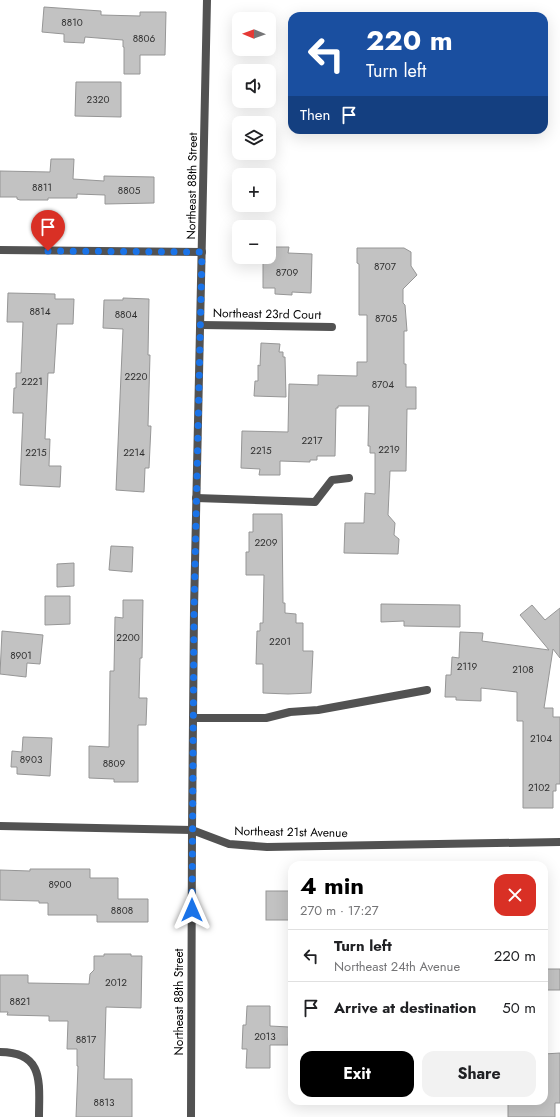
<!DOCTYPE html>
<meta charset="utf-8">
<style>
:root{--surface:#fff;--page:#f2f2f2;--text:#202124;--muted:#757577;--line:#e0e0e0;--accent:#000}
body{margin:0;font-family:Jost,sans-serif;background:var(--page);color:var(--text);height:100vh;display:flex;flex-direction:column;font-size:15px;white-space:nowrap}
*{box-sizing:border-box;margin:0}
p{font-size:13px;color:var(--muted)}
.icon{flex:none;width:22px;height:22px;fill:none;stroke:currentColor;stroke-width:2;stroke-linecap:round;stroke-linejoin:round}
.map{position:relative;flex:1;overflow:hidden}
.drawer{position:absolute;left:288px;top:861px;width:260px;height:244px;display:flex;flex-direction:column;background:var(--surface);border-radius:12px;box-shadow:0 4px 16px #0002}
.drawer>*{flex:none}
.banner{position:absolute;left:288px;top:12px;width:260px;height:122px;border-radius:12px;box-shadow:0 4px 16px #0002;background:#1a4fa0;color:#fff;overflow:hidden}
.needle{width:26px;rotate:271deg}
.tools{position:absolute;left:232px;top:12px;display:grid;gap:8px}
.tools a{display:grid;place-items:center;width:44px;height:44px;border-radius:8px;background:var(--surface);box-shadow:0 4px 16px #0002;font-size:20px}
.pin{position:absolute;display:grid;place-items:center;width:34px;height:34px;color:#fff;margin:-41px -17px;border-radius:50% 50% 50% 0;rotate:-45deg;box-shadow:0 0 4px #0007}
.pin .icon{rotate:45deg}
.me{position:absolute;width:44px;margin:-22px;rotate:0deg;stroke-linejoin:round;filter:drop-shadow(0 0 3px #0008)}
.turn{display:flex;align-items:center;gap:14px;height:84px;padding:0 12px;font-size:18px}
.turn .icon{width:52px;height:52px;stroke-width:2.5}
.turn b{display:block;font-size:28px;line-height:34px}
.then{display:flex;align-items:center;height:38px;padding:0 12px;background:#0003;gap:8px;font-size:15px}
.round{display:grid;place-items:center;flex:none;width:42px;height:42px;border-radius:12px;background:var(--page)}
.head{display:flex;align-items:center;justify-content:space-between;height:68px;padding:0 12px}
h1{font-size:24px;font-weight:700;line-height:30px;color:var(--accent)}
.button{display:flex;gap:8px;margin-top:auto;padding:8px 12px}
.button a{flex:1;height:46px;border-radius:12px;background:var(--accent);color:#fff;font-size:16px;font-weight:700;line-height:46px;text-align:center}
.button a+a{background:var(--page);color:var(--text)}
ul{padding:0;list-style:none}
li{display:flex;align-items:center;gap:12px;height:52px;padding:0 12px;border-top:1px solid var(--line)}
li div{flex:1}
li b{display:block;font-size:15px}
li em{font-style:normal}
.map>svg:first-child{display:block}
.building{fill:#c2c2c2;stroke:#969696}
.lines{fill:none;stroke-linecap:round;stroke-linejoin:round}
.service{stroke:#525252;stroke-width:8}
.minor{stroke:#525252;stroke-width:8}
.tertiary{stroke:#525252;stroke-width:8}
.route{stroke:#1a73e8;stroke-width:7;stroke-dasharray:0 12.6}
.labels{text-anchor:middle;stroke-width:3;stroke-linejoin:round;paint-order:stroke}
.number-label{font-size:10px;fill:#303030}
.street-label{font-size:12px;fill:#000;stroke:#fff}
</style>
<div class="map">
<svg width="560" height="1117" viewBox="0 0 560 1117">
<rect width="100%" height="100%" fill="#fff"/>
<g class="building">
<path d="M44,7l57,4v4l39,1v-4h26l-1,43h-25v19h-16v-27h-1v-7l-38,-3 -1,6 -20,-1v-8l-22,-2z"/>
<path d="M76,82h45v35l-46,-1z"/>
<path d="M51,159h23l-1,20 31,2v-5l50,1v26l-49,1v-9l-28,-1v4h-29v2h-28l-3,-1v-2h-17v-26l50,1z"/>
<path d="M269,247h20l-1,6 24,1 -1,39 -19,-1v3l-17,-1v-6h-12v-31h6z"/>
<path d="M357,248h47l7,4v14l6,9 -14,14v14l2,2 2,26h-3v33h2v23h10v22h-9l-1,62h-16l-2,44 7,8 -1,12 5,4 -1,15 -54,-1 1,-30h19l1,-30 10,1v-41h-5v-7h-2l1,-40h-31v2h-2l-1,48h-18v4h-7v2l-30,-1v14h-21l1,-6 -19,-1 1,-37 46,1 1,-48 29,1v-10l39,1v-14h10v-47h-8v-51l-2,-1z"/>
<path d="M8,293l47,1v5h19l-1,25h-16l-3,49h-6l-3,66h5l-1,27h12l-1,21 -40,-2 3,-72h-10l1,-25h2v-15h5l2,-51h-16z"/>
<path d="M123,298l26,1 -1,56h2l-2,71h3l-2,42h-4l-1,24 -28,-2 7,-161 -20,-1 1,-28h19z"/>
<path d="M261,343l19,1 -1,8h4v5h2l1,40 -32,-1 1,-15h3v-16l2,1z"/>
<path d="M253,514h29l1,89h2v10l11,1v9h7v28h10l-2,42 -23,1 -25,-1v-29h-7l1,-33h3v-8h3l1,-48h-18v-23h3v-20h4z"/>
<path d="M111,546l22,1 -1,25 -23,-2z"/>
<path d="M74,563v23l-17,1v-23z"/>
<path d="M45,596h25v28l-25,1z"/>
<path d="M123,600h20l-1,58h-2l-1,40h8l-1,27h-8v57h-24v-3l-25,-1v-32l20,1 1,-76h4l1,-54 8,1z"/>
<path d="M381,604l79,1v22l-56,-1v-5l-23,1z"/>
<path d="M532,605l13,15 15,-12v50l-7,-9 -9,59h9v9h7v67h-4v7h-3v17h-30v-87h-6v-29l-36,-4v13l-25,-1v-3h-11l1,-22h5l1,-18 7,1 1,-26 23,1 -1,8 67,9 -29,-35z"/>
<path d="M2,631l41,4 -3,29 -13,-1 -1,14 -26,-3z"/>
<path d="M23,737l29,1 -2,38 -33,-2v-7h-6l1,-16 10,1z"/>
<path d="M30,869h60v9h28v21h30v23h-51v-7h-49v-12h-9v-2l-39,-1v-30l30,1z"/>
<rect x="266" y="891" width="26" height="29"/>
<path d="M104,954h27v2h11l-1,52 -35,-1 -2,72h28v38h-56l2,-51h-1v-17h-10l1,-28h-19v-5l-42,-1 1,-3h-8v-37h28v8l61,1 1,-10 4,-4v-14h10z"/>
<path d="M545,969h15v21h-16z"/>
<path d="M247,1006h23v20l19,1 -1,18h-18v23h-24l1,-19h-5l1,-24h3z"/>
<path d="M560,1053v50h-5v14h-47v-16h36v-47z"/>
</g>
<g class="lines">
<g class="service">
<path d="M196,498l119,4 17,-22 17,-2"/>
<path d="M193,718h73l24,-6 28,-2 109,-20"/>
</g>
<g class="minor">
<path d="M0,250l202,2"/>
<path d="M201,325l131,2"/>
<path d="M0,826l192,4 37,14 38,3 293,-5"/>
<path d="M0,1052c45,0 39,32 39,65"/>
</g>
<path class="tertiary" d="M191,1117l1,-287 2,-220 13,-610"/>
</g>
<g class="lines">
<path class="route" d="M48,251l154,1 -8,358 -2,300"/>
</g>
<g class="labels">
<g class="number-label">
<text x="72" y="26">8810</text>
<text x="144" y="42">8806</text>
<text x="98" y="103">2320</text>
<text x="42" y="191">8811</text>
<text x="129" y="194">8805</text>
<text x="385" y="270">8707</text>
<text x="287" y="276">8709</text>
<text x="40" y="315">8814</text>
<text x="126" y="318">8804</text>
<text x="386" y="322">8705</text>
<text x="136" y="380">2220</text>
<text x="32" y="385">2221</text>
<text x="383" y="388">8704</text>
<text x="312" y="444">2217</text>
<text x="389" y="453">2219</text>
<text x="261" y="454">2215</text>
<text x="36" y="456">2215</text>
<text x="134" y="456">2214</text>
<text x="266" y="546">2209</text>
<text x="128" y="641">2200</text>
<text x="280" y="645">2201</text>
<text x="21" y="659">8901</text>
<text x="467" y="670">2119</text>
<text x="523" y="673">2108</text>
<text x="541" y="742">2104</text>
<text x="31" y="763">8903</text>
<text x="114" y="767">8809</text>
<text x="539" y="791">2102</text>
<text x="60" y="888">8900</text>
<text x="122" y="914">8808</text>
<text x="116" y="986">2012</text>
<text x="20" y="1005">8821</text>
<text x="265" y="1040">2013</text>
<text x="86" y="1043">8817</text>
<text x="104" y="1106">8813</text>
</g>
<g class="street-label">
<text transform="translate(192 186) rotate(-89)" y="4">Northeast 88th Street</text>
<text transform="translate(267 314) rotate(1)" y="4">Northeast 23rd Court</text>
<text transform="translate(291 832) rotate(1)" y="4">Northeast 21st Avenue</text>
<text transform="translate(179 1002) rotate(-90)" y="4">Northeast 88th Street</text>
</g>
</g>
</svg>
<div class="tools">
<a><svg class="needle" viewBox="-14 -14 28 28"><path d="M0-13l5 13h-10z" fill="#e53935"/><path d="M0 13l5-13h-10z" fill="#757577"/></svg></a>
<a><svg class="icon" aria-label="sound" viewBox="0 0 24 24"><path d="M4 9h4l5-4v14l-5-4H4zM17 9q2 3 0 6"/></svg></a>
<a><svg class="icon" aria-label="layers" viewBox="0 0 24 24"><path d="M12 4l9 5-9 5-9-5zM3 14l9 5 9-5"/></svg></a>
<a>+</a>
<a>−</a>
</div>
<div class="pin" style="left:48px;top:251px;background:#d93025"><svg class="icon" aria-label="arrive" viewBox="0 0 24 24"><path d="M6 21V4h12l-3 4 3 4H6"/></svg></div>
<svg class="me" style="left:192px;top:910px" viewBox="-20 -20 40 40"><path d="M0-17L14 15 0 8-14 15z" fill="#1a73e8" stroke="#fff" stroke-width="4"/></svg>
<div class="banner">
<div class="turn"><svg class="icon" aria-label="left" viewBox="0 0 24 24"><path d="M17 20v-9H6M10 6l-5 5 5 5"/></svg><div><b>220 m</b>Turn left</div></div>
<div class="then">Then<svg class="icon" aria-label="arrive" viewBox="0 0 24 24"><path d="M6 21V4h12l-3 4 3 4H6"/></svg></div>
</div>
<section class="drawer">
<div class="head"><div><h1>4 min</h1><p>270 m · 17:27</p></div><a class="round" style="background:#d93025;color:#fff"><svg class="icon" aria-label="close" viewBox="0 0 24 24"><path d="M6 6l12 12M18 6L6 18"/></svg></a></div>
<ul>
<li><svg class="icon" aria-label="left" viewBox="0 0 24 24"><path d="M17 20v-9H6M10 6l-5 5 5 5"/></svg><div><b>Turn left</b><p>Northeast 24th Avenue</p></div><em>220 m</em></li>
<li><svg class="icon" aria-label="arrive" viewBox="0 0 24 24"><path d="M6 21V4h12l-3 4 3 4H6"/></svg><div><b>Arrive at destination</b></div><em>50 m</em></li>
</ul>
<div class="button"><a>Exit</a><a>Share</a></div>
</section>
</div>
